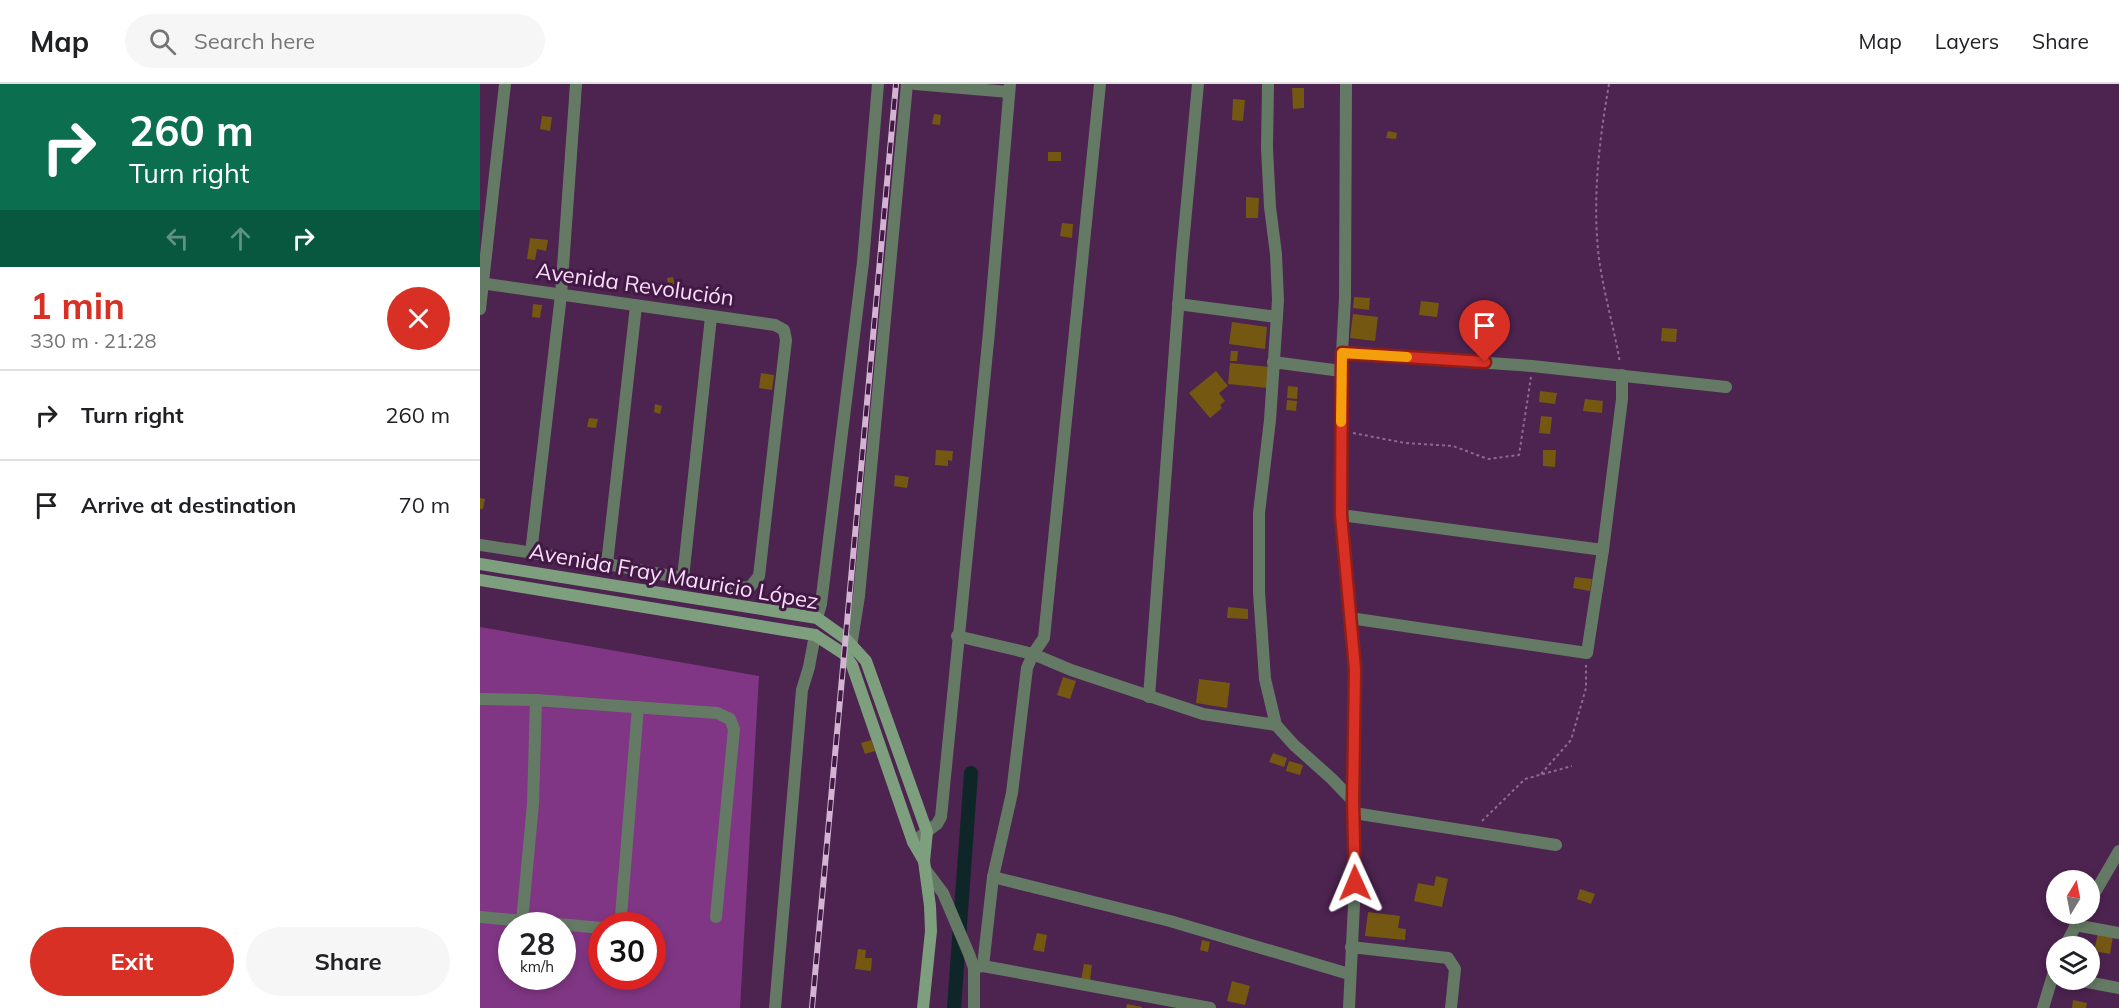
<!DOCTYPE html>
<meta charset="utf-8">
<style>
:root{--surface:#fff;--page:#f6f6f6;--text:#202124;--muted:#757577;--line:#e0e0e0;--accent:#d93025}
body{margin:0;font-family:Mulish,sans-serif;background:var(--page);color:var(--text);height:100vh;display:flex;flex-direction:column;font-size:22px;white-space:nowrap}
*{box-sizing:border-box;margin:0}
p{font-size:20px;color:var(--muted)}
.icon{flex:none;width:33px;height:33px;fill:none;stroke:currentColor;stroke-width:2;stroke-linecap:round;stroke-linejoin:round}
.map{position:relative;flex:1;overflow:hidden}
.side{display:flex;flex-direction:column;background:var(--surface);width:480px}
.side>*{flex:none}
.banner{background:#0b6e4f;color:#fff;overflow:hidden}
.needle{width:39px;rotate:10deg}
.fabs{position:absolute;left:1566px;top:786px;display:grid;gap:12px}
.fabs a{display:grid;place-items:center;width:54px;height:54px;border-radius:50%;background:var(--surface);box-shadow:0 3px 9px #0003;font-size:30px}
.speed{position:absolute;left:18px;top:828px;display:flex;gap:12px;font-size:30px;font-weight:700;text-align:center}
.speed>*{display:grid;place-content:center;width:78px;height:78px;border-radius:50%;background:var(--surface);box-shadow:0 3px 9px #0003;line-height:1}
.speed small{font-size:15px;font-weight:400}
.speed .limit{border:9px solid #d22;background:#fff;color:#111}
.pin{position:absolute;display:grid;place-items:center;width:51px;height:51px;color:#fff;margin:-62px -26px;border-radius:50% 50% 50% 0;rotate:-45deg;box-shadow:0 0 6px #0007}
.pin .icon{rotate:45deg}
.me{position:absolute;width:66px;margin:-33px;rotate:359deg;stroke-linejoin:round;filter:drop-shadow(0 0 4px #0008)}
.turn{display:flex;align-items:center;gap:21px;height:126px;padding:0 30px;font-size:27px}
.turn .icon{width:78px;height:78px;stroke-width:2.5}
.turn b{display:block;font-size:42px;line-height:51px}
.lanes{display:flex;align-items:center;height:57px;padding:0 30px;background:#0003;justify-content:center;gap:30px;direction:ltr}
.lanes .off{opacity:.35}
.round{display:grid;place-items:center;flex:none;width:63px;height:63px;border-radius:32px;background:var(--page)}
.headline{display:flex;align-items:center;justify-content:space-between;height:102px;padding:0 30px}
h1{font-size:36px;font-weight:700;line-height:45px;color:var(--accent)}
.primary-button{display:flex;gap:12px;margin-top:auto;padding:12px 30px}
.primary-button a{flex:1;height:69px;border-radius:36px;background:var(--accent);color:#fff;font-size:24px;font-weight:700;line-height:69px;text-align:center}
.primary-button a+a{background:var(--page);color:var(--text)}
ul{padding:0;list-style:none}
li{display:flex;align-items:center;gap:18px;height:90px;padding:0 30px;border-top:2px solid var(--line)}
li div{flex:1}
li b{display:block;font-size:22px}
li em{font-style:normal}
header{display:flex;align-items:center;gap:36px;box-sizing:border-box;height:84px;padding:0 30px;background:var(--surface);border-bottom:2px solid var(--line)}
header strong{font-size:28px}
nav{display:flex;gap:33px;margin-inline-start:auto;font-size:21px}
.search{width:420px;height:54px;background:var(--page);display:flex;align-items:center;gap:15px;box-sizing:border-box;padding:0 21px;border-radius:33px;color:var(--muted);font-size:22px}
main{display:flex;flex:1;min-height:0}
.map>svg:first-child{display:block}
.green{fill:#803684;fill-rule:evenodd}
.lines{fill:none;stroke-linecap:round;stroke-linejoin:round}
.canal{stroke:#0f2629;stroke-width:14}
.building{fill:#745811}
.path{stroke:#8e6a90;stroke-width:2;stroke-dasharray:3 3;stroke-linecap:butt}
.street{stroke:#657a65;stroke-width:12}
.secondary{stroke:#7d9f7e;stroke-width:12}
.rail-casing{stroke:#d3b4d3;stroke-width:6}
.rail{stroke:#421945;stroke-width:4;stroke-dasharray:11;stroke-linecap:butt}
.route-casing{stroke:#8d1f18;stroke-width:15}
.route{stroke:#d93025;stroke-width:10}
.slow{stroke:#f59e0b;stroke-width:10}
.labels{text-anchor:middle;stroke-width:6;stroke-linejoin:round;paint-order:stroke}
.street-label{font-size:22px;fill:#f9def9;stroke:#421945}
</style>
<header>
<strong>Map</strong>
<div class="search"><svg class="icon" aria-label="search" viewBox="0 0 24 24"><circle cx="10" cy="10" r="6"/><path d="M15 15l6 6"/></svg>Search here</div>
<nav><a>Map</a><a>Layers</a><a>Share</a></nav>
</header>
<main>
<section class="side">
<div class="banner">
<div class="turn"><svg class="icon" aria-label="right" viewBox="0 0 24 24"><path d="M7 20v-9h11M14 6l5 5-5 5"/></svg><div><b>260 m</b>Turn right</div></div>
<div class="lanes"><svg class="icon off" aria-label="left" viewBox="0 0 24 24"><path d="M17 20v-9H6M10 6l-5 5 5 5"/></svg><svg class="icon off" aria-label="ahead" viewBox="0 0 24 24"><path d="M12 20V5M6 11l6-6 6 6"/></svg><svg class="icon" aria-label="right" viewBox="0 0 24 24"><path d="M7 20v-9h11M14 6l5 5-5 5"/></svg></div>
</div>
<div class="headline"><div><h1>1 min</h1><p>330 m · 21:28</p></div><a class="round" style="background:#d93025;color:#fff"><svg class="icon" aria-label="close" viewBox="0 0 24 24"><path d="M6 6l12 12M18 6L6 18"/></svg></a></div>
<ul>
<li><svg class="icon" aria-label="right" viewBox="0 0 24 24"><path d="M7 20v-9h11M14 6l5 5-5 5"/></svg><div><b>Turn right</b></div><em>260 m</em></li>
<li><svg class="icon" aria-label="arrive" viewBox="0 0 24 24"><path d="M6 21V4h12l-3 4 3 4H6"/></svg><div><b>Arrive at destination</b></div><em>70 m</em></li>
</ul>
<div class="primary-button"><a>Exit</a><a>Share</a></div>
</section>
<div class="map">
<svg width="1639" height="924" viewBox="0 0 1639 924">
<rect width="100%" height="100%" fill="#4d2350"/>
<path class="green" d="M0,543l279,49 -19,332h-260zM32,842h50v50h-50zM122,842h50v50h-50z"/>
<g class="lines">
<path class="canal" d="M474,924l17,-235"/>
</g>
<g class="building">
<path d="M812,4h12v20l-11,1z"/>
<path d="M753,15l12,1 -2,21 -11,-1z"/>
<path d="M454,30l7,1 -1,10 -8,-1z"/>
<path d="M62,32l10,1 -2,14 -10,-2z"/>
<path d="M908,47l9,2 -1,6 -10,-1z"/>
<rect x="568" y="68" width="13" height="9"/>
<path d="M766,113l13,1 -1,20h-12z"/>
<path d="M582,139l11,1 -1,14 -12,-2z"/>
<path d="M50,154l18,2 -2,11 -9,-2 -2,11 -8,-1z"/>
<path d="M193,193l2,11 -6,1 -2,-11z"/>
<path d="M874,213l16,1 -1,12 -16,-2z"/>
<path d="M941,217l18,2 -2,14 -18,-2z"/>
<path d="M53,220l9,1 -2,13 -8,-1z"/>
<path d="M873,230l25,3 -3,24 -25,-3z"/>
<path d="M752,238l35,5 -2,22 -36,-5z"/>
<path d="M1182,244l15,1 -1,13 -15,-1z"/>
<path d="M751,267h7l-1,10h-7z"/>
<path d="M750,279l40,4 -2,21 -40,-4z"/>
<path d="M736,287l12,15 -9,7 6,8 -5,4 2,3 -12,10 -21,-25z"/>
<path d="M281,289l13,2 -2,15 -13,-2z"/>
<path d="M808,302l10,1 -1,12 -10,-1z"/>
<path d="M1060,307l17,2 -2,11 -16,-2z"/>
<path d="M1105,315l18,2 -1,12 -19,-2z"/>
<path d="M807,316l10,1 -1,10 -10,-1z"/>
<path d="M175,320l7,2 -2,8 -6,-2z"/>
<path d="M1061,332l11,1 -2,17 -11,-1z"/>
<path d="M109,334l9,1 -2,9 -9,-1z"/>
<path d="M456,366l17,1 -1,10 -4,-1v6l-13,-1z"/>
<path d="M1063,366h13l-1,17 -12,-1z"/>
<path d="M415,391l14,2 -2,11 -13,-2z"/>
<path d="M0,414l5,1 -2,10h-3z"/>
<path d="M1095,493l17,2 -2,12 -17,-3z"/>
<path d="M748,523l20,2v10l-21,-1z"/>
<path d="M583,593l13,4 -6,18 -13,-4z"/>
<path d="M719,595l31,4 -3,25 -31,-5z"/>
<path d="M391,656l4,11 -10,3 -4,-11z"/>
<path d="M793,669l14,5 -3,9 -15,-5z"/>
<path d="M809,677l14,4 -3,10 -14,-4z"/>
<path d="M956,792l12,3 -6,28 -28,-6 4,-18 16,3z"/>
<path d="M1100,805l15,5 -4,10 -14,-5z"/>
<path d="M888,828l32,4 -2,12 8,1 -1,11 -40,-4z"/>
<path d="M557,849l10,2 -3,17 -11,-2z"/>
<path d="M1618,849l15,3 -3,18 -16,-3z"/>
<path d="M722,856l8,2 -2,10 -8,-2z"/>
<path d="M378,865l8,1 -1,8h7l-1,13 -16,-2z"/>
<path d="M604,880l8,1 -2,16 -9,-1z"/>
<path d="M752,897l18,5 -5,19 -18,-4z"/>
<path d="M1593,916l14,3 -1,5h-14z"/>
<path d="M647,920l15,3v1h-16z"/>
</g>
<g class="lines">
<g class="path">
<path d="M1129,0c-10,58 -17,116 -10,175 5,35 15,69 21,104"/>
<path d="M873,349l52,10 48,3 35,13 31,-4 12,-78"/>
<path d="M1061,690l30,-34 15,-52v-23"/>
<path d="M1002,737l43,-42 47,-13"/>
</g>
<g class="street">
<path d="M435,0l94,8"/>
<path d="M788,0l-1,64 3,59 6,47 2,46 -8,120 -11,93v79l6,87 11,46 18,20 38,34 21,22"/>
<path d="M866,0l-1,214 -3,55 -1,162 14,154 -2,132 2,82 -6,125"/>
<path d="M0,199l295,42 9,5 2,10 -27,236 -9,11 -15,1 -128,-24 -127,-19"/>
<path d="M698,220l99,13"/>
<path d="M0,225l25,-225"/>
<path d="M862,269l190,13 194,21"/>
<path d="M793,278l68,9"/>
<path d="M861,431l262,35"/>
<path d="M51,469l30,-258 15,-211"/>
<path d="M127,480l29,-258"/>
<path d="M203,494l28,-261"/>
<path d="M337,534l4,-14 42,-342 15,-178"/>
<path d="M870,534l237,35 16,-103 19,-151v-24"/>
<path d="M477,552l76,18 38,16 132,44 73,11"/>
<path d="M370,569l9,-57 48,-512"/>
<path d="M669,613l33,-442 16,-171"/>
<path d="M0,615l56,1"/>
<path d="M874,729l202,32"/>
<path d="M433,758l24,-18 4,-7 48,-485 21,-248"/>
<path d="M445,785l18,24 26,61 5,14v40"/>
<path d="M513,793l177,44 179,53"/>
<path d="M1610,817l29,-50"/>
<path d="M0,833l122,11"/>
<path d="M42,837l11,-117 3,-104 181,13 13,6 4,10 -18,188"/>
<path d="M1595,841l44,8"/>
<path d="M133,842l8,-10 17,-209"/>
<path d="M1585,862l17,-32"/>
<path d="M871,863l97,11 7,11 -4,39"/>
<path d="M503,882l10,-89 19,-84 15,-125 6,-14 11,-16 56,-554"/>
<path d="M494,884l9,-2 227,42"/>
<path d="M1597,896l42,8"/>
<path d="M295,924l27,-318 7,-23 6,-32"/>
<path d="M1563,924l13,-43"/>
</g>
<g class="secondary">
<path d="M0,480l337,54 28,20 21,23 61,171 -3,29 6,45 1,25 -8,77"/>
<path d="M0,496l335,55 29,19 8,11 61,177 11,19"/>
</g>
<defs>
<path id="rail" d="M332,924l84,-924"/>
</defs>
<use href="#rail" class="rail-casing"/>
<use href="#rail" class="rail"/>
</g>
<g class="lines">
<defs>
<path id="route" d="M875,799l-2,-82 2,-132 -14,-154 1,-162 143,9"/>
</defs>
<use href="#route" class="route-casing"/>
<use href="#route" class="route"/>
<path class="slow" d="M861,338l1,-69 65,4"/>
</g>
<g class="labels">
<g class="street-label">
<text transform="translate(155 200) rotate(8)" y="8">Avenida Revolución</text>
<text transform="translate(194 492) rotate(10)" y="8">Avenida Fray Mauricio López</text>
</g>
</g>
</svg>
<div class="fabs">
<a><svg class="needle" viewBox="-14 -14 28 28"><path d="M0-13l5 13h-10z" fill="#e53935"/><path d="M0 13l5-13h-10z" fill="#757577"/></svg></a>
<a><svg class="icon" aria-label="layers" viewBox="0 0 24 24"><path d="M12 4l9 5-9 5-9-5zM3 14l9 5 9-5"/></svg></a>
</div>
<div class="speed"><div>28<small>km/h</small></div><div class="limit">30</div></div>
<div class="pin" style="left:1005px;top:278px;background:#d93025"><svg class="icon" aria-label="arrive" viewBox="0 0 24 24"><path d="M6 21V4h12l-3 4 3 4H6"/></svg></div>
<svg class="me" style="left:875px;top:799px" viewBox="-20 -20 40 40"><path d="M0-17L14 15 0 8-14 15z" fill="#d93025" stroke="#fff" stroke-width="4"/></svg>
</div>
</main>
